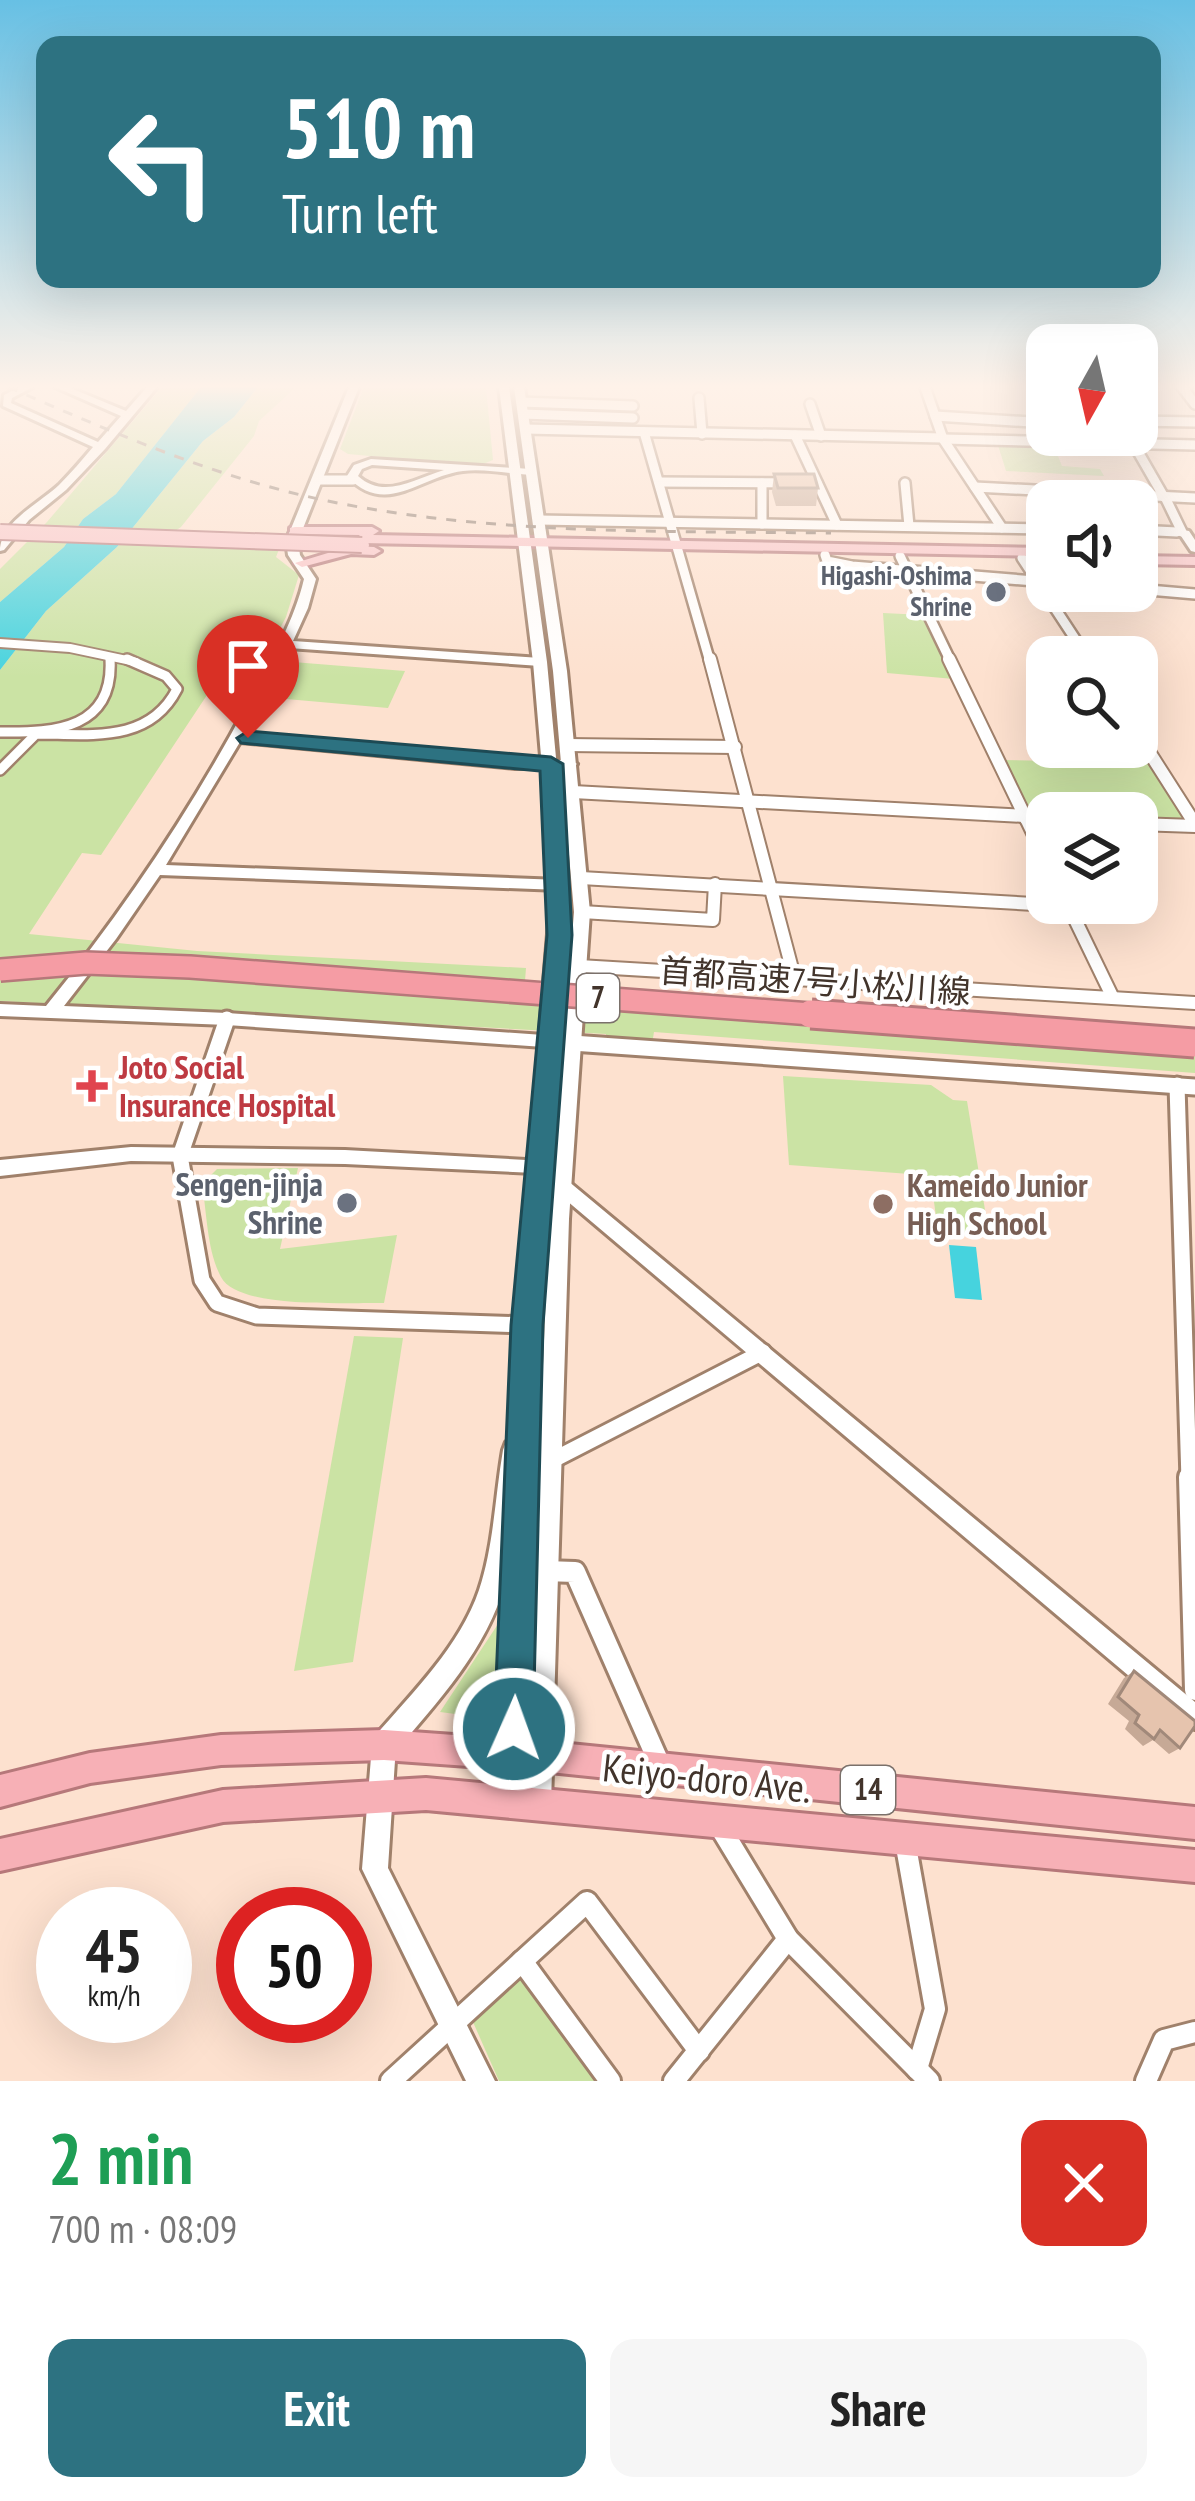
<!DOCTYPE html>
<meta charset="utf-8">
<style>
:root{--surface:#fff;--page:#f6f6f6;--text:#222;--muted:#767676;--accent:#2d7281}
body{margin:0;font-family:"PT Sans Narrow","Noto Sans JP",sans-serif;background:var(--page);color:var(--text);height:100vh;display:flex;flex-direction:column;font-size:45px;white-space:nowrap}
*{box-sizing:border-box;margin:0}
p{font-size:39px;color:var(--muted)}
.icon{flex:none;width:66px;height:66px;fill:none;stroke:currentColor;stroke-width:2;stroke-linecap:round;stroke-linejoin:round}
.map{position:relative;height:2081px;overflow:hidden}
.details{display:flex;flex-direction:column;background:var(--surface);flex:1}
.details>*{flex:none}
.guide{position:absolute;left:36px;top:36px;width:1125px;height:252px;border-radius:24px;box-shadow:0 12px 48px #0002;background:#2d7281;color:#fff;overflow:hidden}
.needle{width:78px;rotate:188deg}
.controls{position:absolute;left:1026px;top:324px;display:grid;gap:24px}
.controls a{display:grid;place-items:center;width:132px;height:132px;border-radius:24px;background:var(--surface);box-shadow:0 12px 48px #0002;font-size:60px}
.speed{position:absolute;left:36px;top:1887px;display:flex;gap:24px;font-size:60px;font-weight:700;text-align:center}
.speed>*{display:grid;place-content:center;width:156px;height:156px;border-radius:50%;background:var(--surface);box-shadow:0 12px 48px #0002;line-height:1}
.speed small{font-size:30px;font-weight:400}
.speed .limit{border:18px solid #d22;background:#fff;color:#111}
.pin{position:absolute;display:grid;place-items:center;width:102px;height:102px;color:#fff;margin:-123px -51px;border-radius:50% 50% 50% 0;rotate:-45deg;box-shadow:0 0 12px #0007}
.pin .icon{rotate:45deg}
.me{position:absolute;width:132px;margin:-66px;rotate:2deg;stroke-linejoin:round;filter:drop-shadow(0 0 9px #0008)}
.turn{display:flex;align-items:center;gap:42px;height:252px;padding:0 48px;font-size:54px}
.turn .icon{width:156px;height:156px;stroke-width:2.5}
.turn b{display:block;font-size:84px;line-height:102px}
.round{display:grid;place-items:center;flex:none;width:126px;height:126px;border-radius:24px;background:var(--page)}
.summary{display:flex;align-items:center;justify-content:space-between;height:204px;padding:0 48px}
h1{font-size:72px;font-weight:600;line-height:90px;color:#1e9e55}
.action{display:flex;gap:24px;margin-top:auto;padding:24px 48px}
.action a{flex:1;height:138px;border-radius:24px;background:var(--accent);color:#fff;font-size:48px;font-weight:600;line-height:138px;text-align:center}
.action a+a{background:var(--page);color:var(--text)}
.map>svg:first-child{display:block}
.green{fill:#cbe3a4}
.water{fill:#46d3de}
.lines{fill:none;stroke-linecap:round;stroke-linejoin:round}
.pedestrian-far1-casing{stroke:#a0816b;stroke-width:12}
.pedestrian-casing{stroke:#a0816b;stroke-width:14}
.minor-far3-casing{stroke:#a0816b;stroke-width:14}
.minor-far2-casing{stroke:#a0816b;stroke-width:16}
.minor-far1-casing{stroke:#a0816b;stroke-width:21}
.minor-casing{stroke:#a0816b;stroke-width:26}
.tertiary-casing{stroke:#a0816b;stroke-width:6}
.secondary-casing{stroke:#a0816b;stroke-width:6}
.primary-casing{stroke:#b6787a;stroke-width:6}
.trunk-casing{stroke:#b6787a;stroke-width:6}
.pedestrian-far1{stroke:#fff;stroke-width:8}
.pedestrian{stroke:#fff;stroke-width:9}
.minor-far3{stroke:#fff;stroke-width:9}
.minor-far2{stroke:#fff;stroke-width:12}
.minor-far1{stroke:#fff;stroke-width:15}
.minor{stroke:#fff;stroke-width:20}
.tertiary{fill:#fff;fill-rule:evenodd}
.secondary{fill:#fff;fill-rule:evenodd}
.primary{fill:#f9c4c8;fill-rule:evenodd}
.trunk{fill:#f7b0b6;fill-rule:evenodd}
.rail{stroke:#8a776a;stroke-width:3;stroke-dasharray:10 10;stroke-linecap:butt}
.primary-bridge-casing{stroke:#b6787a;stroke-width:18;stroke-linecap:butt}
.motorway-bridge-far1-casing{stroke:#b6787a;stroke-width:26;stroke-linecap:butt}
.motorway-bridge-casing{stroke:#b6787a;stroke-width:33;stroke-linecap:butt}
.primary-bridge{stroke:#f9c4c8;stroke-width:14}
.motorway-bridge-far1{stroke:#f59ca4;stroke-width:21}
.motorway-bridge{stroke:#f59ca4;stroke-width:27}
.wall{fill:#c6a996}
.building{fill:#e6c4ae;stroke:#a1897a;stroke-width:3}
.route{fill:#2d7281;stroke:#1d4a54;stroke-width:3}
.worship-dot{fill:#6b7280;stroke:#fff;stroke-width:4.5}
.health-dot{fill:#e0444e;stroke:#fff;stroke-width:4.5}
.education-dot{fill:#8d6e63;stroke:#fff;stroke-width:4.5}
.labels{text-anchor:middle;stroke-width:9;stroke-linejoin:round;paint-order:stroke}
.far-worship-label{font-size:27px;font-weight:bold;fill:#5b616d;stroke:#fff;text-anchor:end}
.shield{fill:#fff;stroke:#7b716b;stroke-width:3}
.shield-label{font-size:30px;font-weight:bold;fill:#42342b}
.street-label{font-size:33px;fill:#42342b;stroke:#fff}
.health-label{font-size:33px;font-weight:bold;fill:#be3a42;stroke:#fff;text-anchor:start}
.worship-label{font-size:33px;font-weight:bold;fill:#5b616d;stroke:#fff;text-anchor:end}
.education-label{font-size:33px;font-weight:bold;fill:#785e54;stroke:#fff;text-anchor:start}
.near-street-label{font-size:39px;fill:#42342b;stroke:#fff}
</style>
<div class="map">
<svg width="1195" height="2081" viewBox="0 0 1195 2081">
<rect width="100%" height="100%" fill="#fde1cf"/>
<g class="green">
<path d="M162,387h39l-85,107 -33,25 -19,28 -64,55v-33l47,-47z"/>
<path d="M258,387h38l-37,34 -5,15 -73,91 -21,14 120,6 -4,10 23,18 -13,42 -43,81 -36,-3 -106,160 -19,-2 -53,81 168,17 329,17 -1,13 670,49v43l-541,-41 -2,12 -46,-3v-7l-606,-33v-331l46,-59 71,-64 86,-106 31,-24z"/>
<path d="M364,387h122l7,73 -15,6 -130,-12 -8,-5z"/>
<path d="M997,442l56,2 9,22 38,3 4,7 -98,-5z"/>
<path d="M883,613l41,2 30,64 -67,-6z"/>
<path d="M293,662l112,9 -17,37 -113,-10z"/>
<path d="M999,760l154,3 38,58h-54v-8l-111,2z"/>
<path d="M783,1076l148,9 22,15 14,1 22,133 -51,-3 -7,-51 -8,-5 -134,-10z"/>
<path d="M298,1168l-18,81 117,-14 -13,68c-35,-1 -146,7 -163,-26 -14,-26 -14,-63 -19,-93l15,-15z"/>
<path d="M354,1336l49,2 -50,324 -59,9z"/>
<path d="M510,1584l-1,137 -69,-9 60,-91z"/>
<path d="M522,1973l75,108h-98l-26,-59z"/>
</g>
<g class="water">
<path d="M201,387h57l-24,30 -31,24 -86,106 -71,64 -46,59v-68l64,-55 19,-28 33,-25z"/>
<path d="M949,1245l27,2 6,53 -27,-2z"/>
</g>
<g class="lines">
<defs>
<g id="pedestrian-far1">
<path d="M0,643l70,5 66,14"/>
<path d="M110,657v5"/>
</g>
<g id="pedestrian">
<path d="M0,732c57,1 114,-4 110,-73"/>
<path d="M0,770l36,-36c54,0 113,10 141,-45l-11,-13 -39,-17"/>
</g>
<g id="minor-far3">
<path d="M925,387l18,52 59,89"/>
<path d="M1034,387l13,14"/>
<path d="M1182,387l13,17"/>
<path d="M699,398l3,36"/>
<path d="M521,402l112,4"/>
<path d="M810,404l11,32"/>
<path d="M523,414l110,4"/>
<path d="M935,416l112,7"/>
<path d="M1137,421l58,1"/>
<path d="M525,429l418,9"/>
<path d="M644,432l66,230"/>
<path d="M795,435l42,90"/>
<path d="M943,439l252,6"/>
<path d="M1133,443l31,54"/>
<path d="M318,480h35"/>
<path d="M659,482l158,1"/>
<path d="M762,483v41"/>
<path d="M905,483l4,43"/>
<path d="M975,487l220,11"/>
<path d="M1165,497l17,35"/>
<path d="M539,520l508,9"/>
<path d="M1137,530l40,2"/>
<path d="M825,555l2,6 25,5 195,16"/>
<path d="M900,556l51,106"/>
<path d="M1022,558l65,99"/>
<path d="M1137,589l58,5"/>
</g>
<g id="minor-far2">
<path d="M710,659l85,321"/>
<path d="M949,659l98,203"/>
<path d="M236,686l-4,7 26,3"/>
<path d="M1137,733l58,91"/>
<path d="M567,745l168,2"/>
<path d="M573,792l452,24"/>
<path d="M1026,819l21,1"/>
<path d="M1137,824l58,2"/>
<path d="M581,878l488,28"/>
<path d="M1067,903l46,95"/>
<path d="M582,912l131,8 2,-36"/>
<path d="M579,966l616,37"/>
</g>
<g id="minor-far1">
<path d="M227,1019l-47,137 22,124 15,23 40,13 270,9"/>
<path d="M572,1043l623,44"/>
<path d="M1177,1085l12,395"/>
<path d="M549,1462l214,-110"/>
</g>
<g id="minor">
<path d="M1189,1477l6,213"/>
<path d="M545,1571l30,1 85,193"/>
<path d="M720,1827l68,112 141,142"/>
<path d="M905,1841l30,168 -18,60"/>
<path d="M522,1961l88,120"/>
<path d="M391,2081l196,-179 112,149"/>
<path d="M674,2081l114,-142"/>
<path d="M1146,2081l18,-41 31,-8"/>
</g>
<g id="tertiary">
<path d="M20,387h13l-21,11 -1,5 87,39 23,-26 -66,-29h13l58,24 21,-24h10l-52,62 -39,41 -37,30 -25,30 -4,1c0,-29 40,-48 59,-66 12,-12 23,-25 34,-38l-90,-41 1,-11z"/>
<path d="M349,387h10l-61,154 2,14 16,24 -8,29 -15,33 247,17 6,4 -6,4 -251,-18 -45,86 271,26h55l7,4 -7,4h-55l-275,-26 -74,123 394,15 7,5 -7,5 -400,-15 -44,64 -52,67 163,7 345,24 6,1 2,5 -2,5 -6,1 -345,-24 -227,-9v-12l46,2c77,-95 143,-193 201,-301 22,-42 46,-80 57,-126l-16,-24 -2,-14z"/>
<path d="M371,459l160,10 5,3 -5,3c-22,-1 -47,-7 -68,-4 -43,5 -77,47 -116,5l7,-11zM372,465l72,5c-30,9 -60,30 -86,6l4,-7z"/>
<path d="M1177,529l12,2 6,9v12l-4,-1 -10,-15 -8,-2 -2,-2z"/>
<path d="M131,1147l214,3 199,11 651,541v27l-8,-4 -653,-552 -189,-9 -214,-3 -131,15v-16z"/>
<path d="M384,1733l8,4 4,8 -8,123 107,213h-29l-104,-212 10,-124 4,-8z"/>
</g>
<g id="secondary">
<path d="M499,387h10l38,275 21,223 -30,440 -15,474 -4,9 -9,4 -9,-4 -4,-9 9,-218c-19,68 -68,121 -113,173l-9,4 -9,-4 -4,-9 4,-9c38,-44 85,-90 104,-146 15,-45 16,-94 24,-140l3,-8 6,-2 4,-115 36,-440 -19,-223z"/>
<path d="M514,387h10l43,284 23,241 -21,307 -18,584 -4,9 -9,4 -9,-4 -4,-9 24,-584 25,-307 -21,-241z"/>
</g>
<g id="primary">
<path d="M295,527h77l7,4 -6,4 674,13v8l-685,-13 -7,-4 5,-4 -70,-1v-6z"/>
<path d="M351,546l23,1 7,4 -7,4 -23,-1 -49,13 -7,-4z"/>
<path d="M1137,556l58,1v8l-58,-1z"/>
</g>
<g id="trunk">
<path d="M384,1730l156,11 655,66v32l-655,-68 -156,-11 -163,5 -131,18 -90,24v-32l90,-22 131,-18z"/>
<path d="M426,1778l769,72v32l-769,-72 -203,12 -223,49v-32l223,-49z"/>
</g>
</defs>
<use href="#pedestrian-far1" class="pedestrian-far1-casing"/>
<use href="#pedestrian" class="pedestrian-casing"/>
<use href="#minor-far3" class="minor-far3-casing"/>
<use href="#minor-far2" class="minor-far2-casing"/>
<use href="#minor-far1" class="minor-far1-casing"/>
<use href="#minor" class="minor-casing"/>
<use href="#tertiary" class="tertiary-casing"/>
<use href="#secondary" class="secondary-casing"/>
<use href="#primary" class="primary-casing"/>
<use href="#trunk" class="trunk-casing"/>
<use href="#pedestrian-far1" class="pedestrian-far1"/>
<use href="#pedestrian" class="pedestrian"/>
<use href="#minor-far3" class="minor-far3"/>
<use href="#minor-far2" class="minor-far2"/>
<use href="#minor-far1" class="minor-far1"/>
<use href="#minor" class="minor"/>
<use href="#tertiary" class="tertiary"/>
<use href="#secondary" class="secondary"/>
<use href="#primary" class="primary"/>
<use href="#trunk" class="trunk"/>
<path class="rail" d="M8,387c104,45 208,91 320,114 165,34 335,30 503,32"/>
<defs>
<path id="primary-bridge" d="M0,532l362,13"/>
<path id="motorway-bridge-far1" d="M0,970l86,-7 104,4 660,50"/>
<path id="motorway-bridge" d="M811,1014l384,29"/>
</defs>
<use href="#primary-bridge" class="primary-bridge-casing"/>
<use href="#motorway-bridge-far1" class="motorway-bridge-far1-casing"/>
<use href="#motorway-bridge" class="motorway-bridge-casing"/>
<use href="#primary-bridge" class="primary-bridge"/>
<use href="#motorway-bridge-far1" class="motorway-bridge-far1"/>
<use href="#motorway-bridge" class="motorway-bridge"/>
</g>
<g class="wall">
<path d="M774,474l44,14 -2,18h-40l-4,-14z"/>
<path d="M1134,1671l46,77 -11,6 -16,-14 -10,6 -18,-17 4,-8 -21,-17 16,-26z"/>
</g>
<g class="building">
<path d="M774,474h40l4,14h-40z"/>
<path d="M1134,1671l61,50v5l-15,22 -20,-18 -6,9 -19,-16 4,-8 -21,-18z"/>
</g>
<linearGradient id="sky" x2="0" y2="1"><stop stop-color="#67c0e4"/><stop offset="0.57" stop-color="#fef2e9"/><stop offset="1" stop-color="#fef2e9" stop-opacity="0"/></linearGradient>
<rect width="1195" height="678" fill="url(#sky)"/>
<path class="route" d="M248,731l303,26 12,7 9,171 -29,390 -10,404 -5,14 -14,6 -14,-6 -6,-14 17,-404 36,-390 -7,-164 -299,-28 -4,-5z"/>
<g class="worship-dot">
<circle cx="996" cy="592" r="12"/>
<circle cx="347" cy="1203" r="12"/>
</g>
<path class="health-dot" d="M86 1068h12v12h12v12h-12v12h-12v-12h-12v-12h12z"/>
<circle class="education-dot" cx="883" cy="1204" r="12"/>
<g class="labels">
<g class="far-worship-label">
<text x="972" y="585">Higashi-Oshima<tspan x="972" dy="31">Shrine</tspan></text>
</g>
<g class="shield">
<rect x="577" y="974" width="42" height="48" rx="9"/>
<rect x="841" y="1766" width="54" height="48" rx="9"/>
</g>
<g class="shield-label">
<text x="598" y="1008">7</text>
<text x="868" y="1800">14</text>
</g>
<g class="street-label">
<text transform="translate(815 981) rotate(4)" y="12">首都高速7号小松川線</text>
</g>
<g class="health-label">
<text x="119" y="1079">Joto Social<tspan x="119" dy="38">Insurance Hospital</tspan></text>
</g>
<g class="worship-label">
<text x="323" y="1196">Sengen-jinja<tspan x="323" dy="38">Shrine</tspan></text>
</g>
<g class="education-label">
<text x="907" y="1197">Kameido Junior<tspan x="907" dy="38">High School</tspan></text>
</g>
<g class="near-street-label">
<text transform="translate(707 1778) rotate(6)" y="14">Keiyo-doro Ave.</text>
</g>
</g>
</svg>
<div class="controls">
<a><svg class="needle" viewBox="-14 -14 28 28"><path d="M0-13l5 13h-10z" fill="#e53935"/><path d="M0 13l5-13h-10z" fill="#767676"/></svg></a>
<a><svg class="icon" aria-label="sound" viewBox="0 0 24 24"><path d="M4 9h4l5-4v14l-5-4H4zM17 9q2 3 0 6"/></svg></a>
<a><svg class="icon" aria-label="search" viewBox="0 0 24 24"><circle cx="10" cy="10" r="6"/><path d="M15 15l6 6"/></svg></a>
<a><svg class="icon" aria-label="layers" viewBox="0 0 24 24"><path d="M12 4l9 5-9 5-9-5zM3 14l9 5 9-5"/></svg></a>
</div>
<div class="speed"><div>45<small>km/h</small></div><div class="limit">50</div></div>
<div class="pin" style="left:248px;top:738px;background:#d93025"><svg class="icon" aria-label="arrive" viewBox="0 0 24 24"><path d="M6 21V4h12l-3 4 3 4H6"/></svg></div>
<svg class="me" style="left:514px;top:1729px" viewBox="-20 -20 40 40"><circle r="17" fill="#2d7281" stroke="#fff" stroke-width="3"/><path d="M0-11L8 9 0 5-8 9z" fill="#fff"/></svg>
<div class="guide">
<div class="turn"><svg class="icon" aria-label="left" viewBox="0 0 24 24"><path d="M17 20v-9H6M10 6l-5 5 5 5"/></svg><div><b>510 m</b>Turn left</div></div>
</div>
</div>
<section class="details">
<div class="summary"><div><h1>2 min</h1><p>700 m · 08:09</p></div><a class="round" style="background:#d93025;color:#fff"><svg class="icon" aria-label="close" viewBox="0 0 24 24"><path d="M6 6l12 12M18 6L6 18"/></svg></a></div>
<div class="action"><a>Exit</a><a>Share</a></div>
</section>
